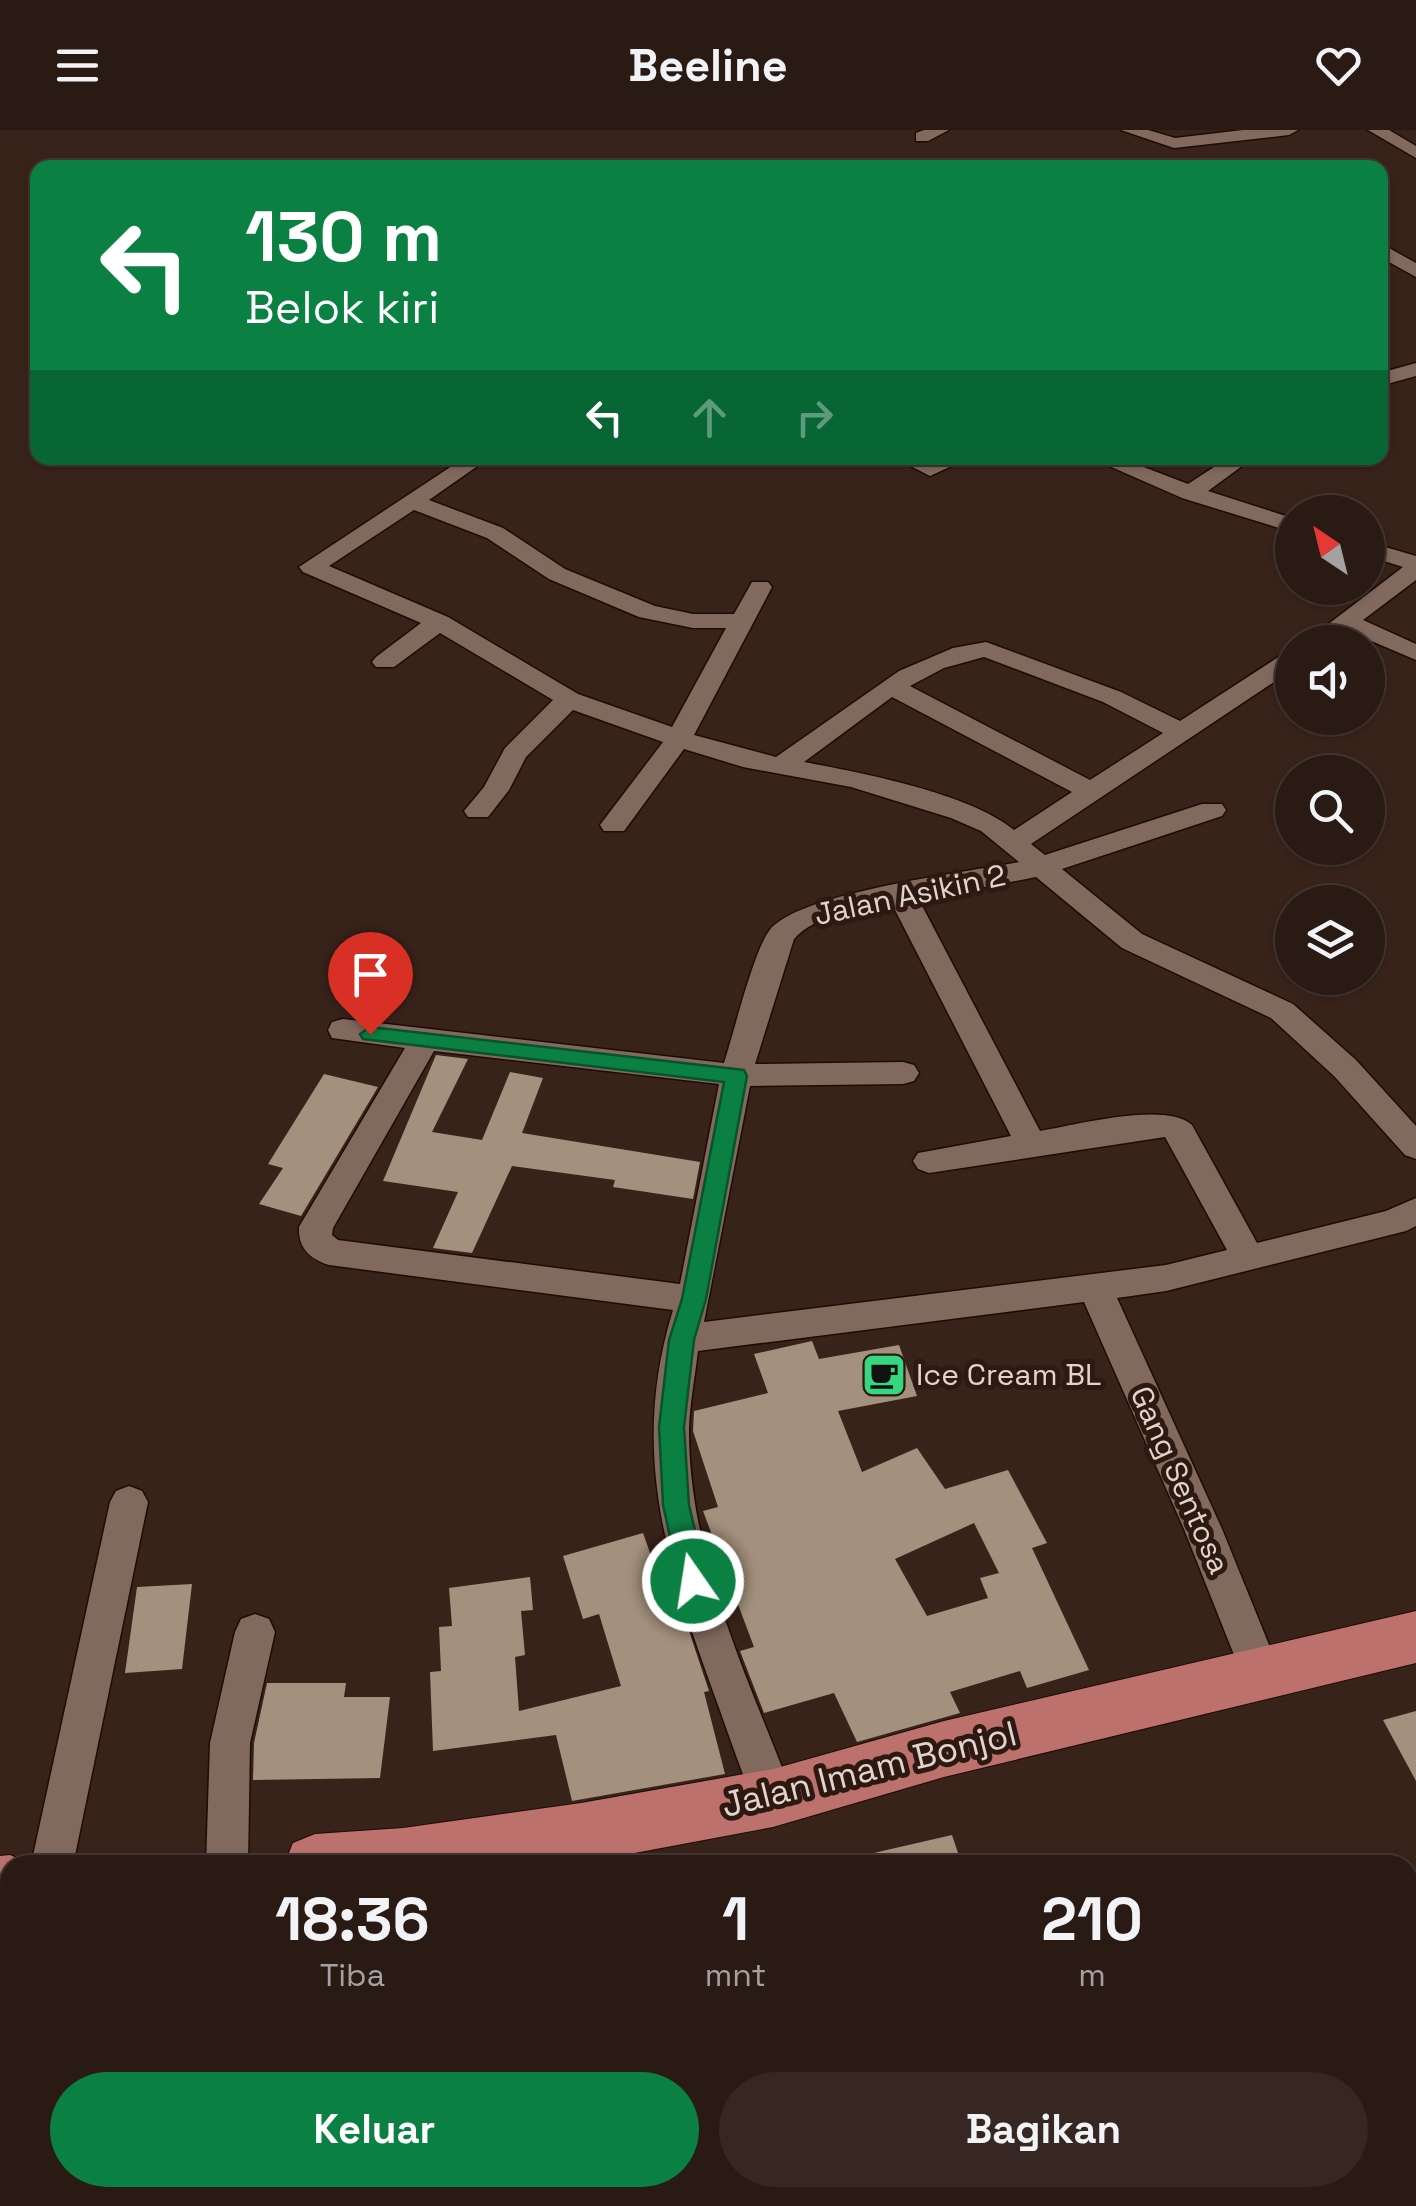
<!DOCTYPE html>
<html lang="id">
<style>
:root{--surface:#2a1a14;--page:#362722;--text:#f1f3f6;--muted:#a5a1a0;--line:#463834;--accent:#0b8043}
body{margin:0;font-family:"Space Grotesk",sans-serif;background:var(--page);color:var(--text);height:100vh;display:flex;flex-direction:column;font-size:38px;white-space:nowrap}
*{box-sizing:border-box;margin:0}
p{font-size:32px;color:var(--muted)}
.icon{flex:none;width:55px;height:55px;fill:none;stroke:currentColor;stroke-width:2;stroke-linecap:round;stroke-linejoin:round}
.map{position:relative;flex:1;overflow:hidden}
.panel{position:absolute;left:0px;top:1725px;width:1418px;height:352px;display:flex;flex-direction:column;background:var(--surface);border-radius:30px 30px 0 0;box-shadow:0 2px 8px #0004,0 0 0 2px var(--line)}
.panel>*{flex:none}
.banner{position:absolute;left:30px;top:30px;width:1358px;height:305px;border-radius:20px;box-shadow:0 2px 8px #0004,0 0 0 2px var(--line);background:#0b8043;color:#fff;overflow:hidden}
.needle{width:65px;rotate:325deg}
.controls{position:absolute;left:1275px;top:365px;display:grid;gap:20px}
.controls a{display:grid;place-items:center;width:110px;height:110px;border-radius:50%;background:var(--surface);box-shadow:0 2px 8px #0004,0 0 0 2px var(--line);font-size:50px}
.pin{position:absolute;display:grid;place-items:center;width:85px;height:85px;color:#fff;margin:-102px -42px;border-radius:50% 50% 50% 0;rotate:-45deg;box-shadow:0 0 10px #0007}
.pin .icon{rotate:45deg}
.me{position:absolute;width:110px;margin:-55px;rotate:347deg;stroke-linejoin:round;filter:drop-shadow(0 0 8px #0008)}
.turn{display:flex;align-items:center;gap:35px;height:210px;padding:0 50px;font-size:45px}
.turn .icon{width:130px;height:130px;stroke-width:2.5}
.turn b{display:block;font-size:70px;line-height:85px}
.lanes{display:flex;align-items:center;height:95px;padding:0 50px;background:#0003;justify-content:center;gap:50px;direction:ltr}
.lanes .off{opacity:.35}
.eta{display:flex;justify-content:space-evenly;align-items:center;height:170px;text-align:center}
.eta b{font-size:60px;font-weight:800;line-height:70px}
.action{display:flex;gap:20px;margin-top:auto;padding:20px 50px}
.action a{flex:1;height:115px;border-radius:60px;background:var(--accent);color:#fff;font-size:40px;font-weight:800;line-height:115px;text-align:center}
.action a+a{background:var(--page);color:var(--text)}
header{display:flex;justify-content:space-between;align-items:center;height:130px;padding:0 50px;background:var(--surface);font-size:45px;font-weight:800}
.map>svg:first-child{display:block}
.building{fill:#a4917d;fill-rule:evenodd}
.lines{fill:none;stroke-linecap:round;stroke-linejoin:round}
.minor-casing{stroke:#1e0c04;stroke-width:3}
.highway-casing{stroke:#1e0c04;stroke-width:2}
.minor{fill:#82695e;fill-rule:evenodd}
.highway{fill:#bc716d;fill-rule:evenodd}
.route{fill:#0b8043;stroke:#07532c;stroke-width:2.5}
.labels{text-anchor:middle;stroke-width:10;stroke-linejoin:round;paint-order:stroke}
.street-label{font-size:30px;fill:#e1d3cd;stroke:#2d1910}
.poi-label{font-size:30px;fill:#e1d3cd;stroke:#2d1910;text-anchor:start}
.near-street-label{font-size:35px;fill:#e1d3cd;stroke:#2d1910}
</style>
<header><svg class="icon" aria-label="menu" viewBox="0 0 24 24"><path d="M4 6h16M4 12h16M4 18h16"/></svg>Beeline<svg class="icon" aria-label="heart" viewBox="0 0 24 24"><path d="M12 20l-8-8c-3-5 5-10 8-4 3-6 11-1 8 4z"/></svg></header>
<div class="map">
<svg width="1416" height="2076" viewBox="0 0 1416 2076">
<rect width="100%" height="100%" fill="#38231a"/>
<g class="building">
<path d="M436,925l32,4 -36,73 50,8 28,-68 33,6 -21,55 178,29 -7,37 -80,-12 2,-7 -103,-14 -40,87 -39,-5 25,-56 -75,-11z"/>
<path d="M324,944l54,13 -77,129 -42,-12 24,-36 -15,-4z"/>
<path d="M812,1211l7,18 80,-14 18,51 -79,15 24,61 55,-24 28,41 63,-19 39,73 -15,5 57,122 -62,18 -7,-17 -70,21 10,21 -103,29 -23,-49 -70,20 -24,-62 14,-4 -51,-136 15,-4 -25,-76 1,-20 74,-18 -14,-39zM974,1393l25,50 -19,5 8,20 -61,18 -32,-57z"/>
<path d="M643,1403l25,71 11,-3 30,90 -5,1 21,82 -153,27 -16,-66 -123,16 -3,-79 11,-1 -2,-44 13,-1 -3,-38 81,-11 3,33 -12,1 4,44 -10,2 4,54 102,-25 -22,-72 -16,5 -20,-63z"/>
<path d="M192,1454l-10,85 -57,4 12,-86z"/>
<path d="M267,1553h79l-2,14h46l-10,81 -127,2 1,-37z"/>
<path d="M1416,1581v70l-33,-61z"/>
<path d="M952,1705l10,30h-96l-1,-10z"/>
</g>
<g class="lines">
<defs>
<g id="minor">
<path d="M924,0h25l-21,11h-12v-8z"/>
<path d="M1121,0h27l27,8 68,-8h55l-9,5 -115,13z"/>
<path d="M1368,0h21l27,16v12z"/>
<path d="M1380,113l36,20v14l-36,-20z"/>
<path d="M1380,194l8,3v8l-8,2z"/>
<path d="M1416,233v13l-36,10v-13z"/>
<path d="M464,328h25l-60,42 74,28 62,41 90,37 38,8h41l18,-32h16l4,5 -78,148 82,22 123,-86 54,-23 33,-6 135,50 59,29 103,-67 9,-2v18l-261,174 14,11 157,-51h20l4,6 -4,6 -160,53 80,65 151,70 63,56 60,66v33l-11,-4 -71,-79 -63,-58 -149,-70 -86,-71 -117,23 121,231c36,-6 125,-30 152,-6l65,118 129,-32 30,-13v28l-10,5 -240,60 -49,7 105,231 58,143 -6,13 -14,5 -14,-5 -62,-156 -100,-227 -386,49c-3,25 -8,52 -9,77 -1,129 60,252 105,370l-6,14 -15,6 -15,-6c-18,-42 -32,-86 -48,-129 -46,-129 -79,-237 -37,-373l-344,-45c-19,-6 -31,-17 -30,-38l106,-179 -73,-10 -4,-8 4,-8 11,-3 381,44c10,-31 29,-110 45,-132 26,-38 199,-59 250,-69l-38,-31 -30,-13 -100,-31 -108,-20 -59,-18 -60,82h-20l-4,-6 63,-83 -90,-32 -47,47 -17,33 -21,27h-20l-4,-6 20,-24 21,-39 48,-48 -113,-67 -46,34h-18l-4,-5 4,-5 45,-34 -118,-51 -4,-5zM414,380l73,28 62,41 90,38 54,11h33l-54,99 -94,-33 -130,-77 -119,-51zM984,527l119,45 60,31 -73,47 -180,-94 34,-18zM892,567l180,95 -58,38c-45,-37 -152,-57 -210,-68zM893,776l118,230 -93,17 -5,8 5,8 11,4 236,-36 62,113 -61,15 -462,57 46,-236 153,-2 11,-3 5,-8 -5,-8 -11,-3 -148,2 39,-125c23,-26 66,-27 99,-33zM434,921l285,33 -39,200 -342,-44 -6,-5 1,-7z"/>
<path d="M895,328h74l-39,18z"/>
<path d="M1091,328h29l68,26 40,-26h25l-45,33 84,27v14l-110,-34z"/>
<path d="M1368,412l48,14v24l-53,40 53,24v16l-68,-29 -16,11h-27l98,-75 -35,-11z"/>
<path d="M129,1356l13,5 6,11 -75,363h-42l79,-363 6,-11z"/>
<path d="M255,1484l14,5 6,13 -25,111 -2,122h-42l4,-122 25,-111 6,-13z"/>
<path d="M187,2068h48l1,8h-48z"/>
<path d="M530,2068h48l-1,8h-48z"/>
<path d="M1165,2068h72l-3,8h-73z"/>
<path d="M1271,2068h56l4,8h-57z"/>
</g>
<g id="highway">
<path d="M1416,1481v52l-472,114 -171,50 -192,36 -297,2 9,-22 22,-9 88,-6 178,-25 192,-34 171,-48z"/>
<path d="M10,1725l23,10h-23v52l-10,1v-62z"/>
</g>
</defs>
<use href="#minor" class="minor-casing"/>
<use href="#highway" class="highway-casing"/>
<use href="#minor" class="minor"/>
<use href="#highway" class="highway"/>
</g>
<path class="route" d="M370,897l374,43 3,6 -41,223 -12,41 -10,87 5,78 18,76 -4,8 -10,4 -9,-4 -4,-8 -17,-76 -4,-78 10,-87 13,-41 42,-217 -361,-43 -3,-5z"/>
<defs>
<symbol id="cafe-square" viewBox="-11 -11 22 22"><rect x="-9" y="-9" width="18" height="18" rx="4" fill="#35d881" stroke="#2d1910"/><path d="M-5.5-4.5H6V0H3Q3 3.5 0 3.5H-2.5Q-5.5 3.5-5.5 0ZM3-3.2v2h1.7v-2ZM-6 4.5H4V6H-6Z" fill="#111"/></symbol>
</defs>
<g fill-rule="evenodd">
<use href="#cafe-square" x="859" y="1220" width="50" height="50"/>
</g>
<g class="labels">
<g class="street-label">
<text transform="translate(910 765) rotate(-12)" y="10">Jalan Asikin 2</text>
<text transform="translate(1180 1350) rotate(66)" y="10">Gang Sentosa</text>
</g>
<g class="poi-label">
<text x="916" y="1255">Ice Cream BL</text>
</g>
<g class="near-street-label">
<text transform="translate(869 1639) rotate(-14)" y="12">Jalan Imam Bonjol</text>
</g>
</g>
</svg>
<div class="controls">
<a><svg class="needle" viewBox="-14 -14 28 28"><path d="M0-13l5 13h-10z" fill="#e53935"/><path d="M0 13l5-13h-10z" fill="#a5a1a0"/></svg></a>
<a><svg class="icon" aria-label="sound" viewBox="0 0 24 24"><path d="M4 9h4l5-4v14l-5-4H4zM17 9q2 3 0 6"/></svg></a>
<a><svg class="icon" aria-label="search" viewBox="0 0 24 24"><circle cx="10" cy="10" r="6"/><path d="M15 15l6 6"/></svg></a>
<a><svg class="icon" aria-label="layers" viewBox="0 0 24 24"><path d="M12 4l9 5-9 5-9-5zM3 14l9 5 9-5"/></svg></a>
</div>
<div class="pin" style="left:370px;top:904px;background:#d93025"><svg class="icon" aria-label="arrive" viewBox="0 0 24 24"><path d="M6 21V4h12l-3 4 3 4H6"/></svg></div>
<svg class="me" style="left:693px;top:1451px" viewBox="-20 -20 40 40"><circle r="17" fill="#0b8043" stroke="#fff" stroke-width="3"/><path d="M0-11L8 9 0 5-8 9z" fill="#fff"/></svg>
<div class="banner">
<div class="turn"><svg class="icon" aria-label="left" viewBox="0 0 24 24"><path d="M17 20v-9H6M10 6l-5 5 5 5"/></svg><div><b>130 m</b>Belok kiri</div></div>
<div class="lanes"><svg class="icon" aria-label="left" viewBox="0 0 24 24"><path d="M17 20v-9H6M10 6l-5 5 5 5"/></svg><svg class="icon off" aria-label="ahead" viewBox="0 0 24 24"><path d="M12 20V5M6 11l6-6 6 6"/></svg><svg class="icon off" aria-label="right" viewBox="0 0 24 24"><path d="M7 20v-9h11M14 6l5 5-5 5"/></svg></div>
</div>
<section class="panel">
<div class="eta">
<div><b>18:36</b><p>Tiba</p></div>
<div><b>1</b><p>mnt</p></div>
<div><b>210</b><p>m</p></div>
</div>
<div class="action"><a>Keluar</a><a>Bagikan</a></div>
</section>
</div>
